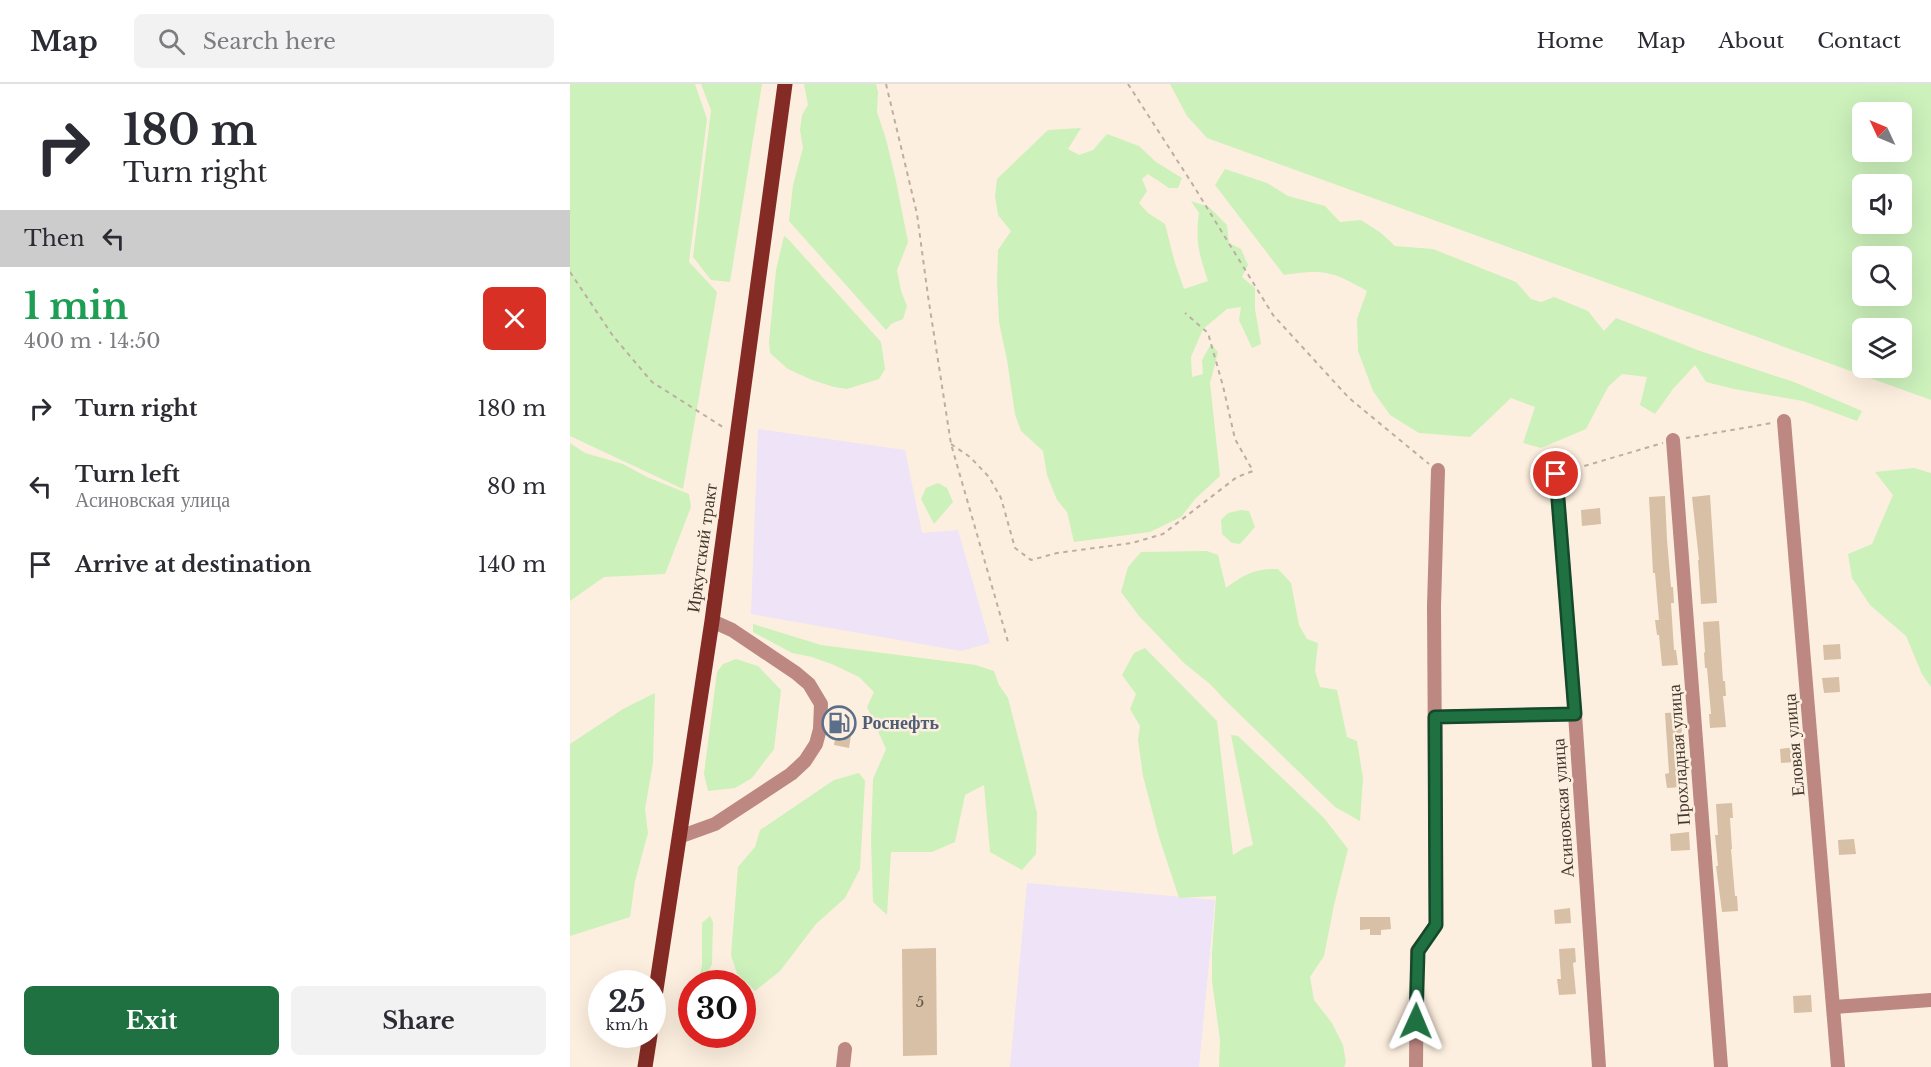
<!DOCTYPE html>
<meta charset="utf-8">
<style>
:root{--surface:#fff;--page:#f2f2f3;--text:#2b2b33;--muted:#7c7c81;--line:#e1e1e2;--accent:#1f7142}
body{margin:0;font-family:"Libre Baskerville",serif;background:var(--page);color:var(--text);height:100vh;display:flex;flex-direction:column;font-size:22px;white-space:nowrap}
*{box-sizing:border-box;margin:0}
p{font-size:20px;color:var(--muted)}
.icon{flex:none;width:33px;height:33px;fill:none;stroke:currentColor;stroke-width:2;stroke-linecap:round;stroke-linejoin:round}
.map{position:relative;flex:1;overflow:hidden}
.side{display:flex;flex-direction:column;background:var(--surface);width:570px}
.side>*{flex:none}
.banner{background:#fff;color:var(--text);overflow:hidden}
.needle{width:39px;rotate:314deg}
.fabs{position:absolute;left:1282px;top:18px;display:grid;gap:12px}
.fabs a{display:grid;place-items:center;width:60px;height:60px;border-radius:9px;background:var(--surface);box-shadow:0 6px 24px #0002;font-size:30px}
.speed{position:absolute;left:18px;top:886px;display:flex;gap:12px;font-size:30px;font-weight:700;text-align:center}
.speed>*{display:grid;place-content:center;width:78px;height:78px;border-radius:50%;background:var(--surface);box-shadow:0 6px 24px #0002;line-height:1}
.speed small{font-size:15px;font-weight:400}
.speed .limit{border:9px solid #d22;background:#fff;color:#111}
.pin{position:absolute;display:grid;place-items:center;width:51px;height:51px;color:#fff;margin:-26px;border:3px solid #fff;border-radius:50%;box-shadow:0 2px 6px #0007}
.me{position:absolute;width:66px;margin:-33px;rotate:1deg;stroke-linejoin:round;filter:drop-shadow(0 0 4px #0008)}
.turn{display:flex;align-items:center;gap:21px;height:126px;padding:0 24px;font-size:27px}
.turn .icon{width:78px;height:78px;stroke-width:2.5}
.turn b{display:block;font-size:42px;line-height:51px}
.then{display:flex;align-items:center;height:57px;padding:0 24px;background:#0003;gap:12px;font-size:22px}
.round{display:grid;place-items:center;flex:none;width:63px;height:63px;border-radius:9px;background:var(--page)}
.summary{display:flex;align-items:center;justify-content:space-between;height:102px;padding:0 24px}
h1{font-size:36px;font-weight:700;line-height:45px;color:#1e9e55}
.button{display:flex;gap:12px;margin-top:auto;padding:12px 24px}
.button a{flex:1;height:69px;border-radius:9px;background:var(--accent);color:#fff;font-size:24px;font-weight:700;line-height:69px;text-align:center}
.button a+a{background:var(--page);color:var(--text)}
ul{padding:0;list-style:none}
li{display:flex;align-items:center;gap:18px;height:78px;padding:0 24px}
li div{flex:1}
li b{display:block;font-size:22px}
li em{font-style:normal}
header{display:flex;align-items:center;gap:36px;box-sizing:border-box;height:84px;padding:0 30px;background:var(--surface);border-bottom:2px solid var(--line)}
header strong{font-size:28px}
nav{display:flex;gap:33px;margin-inline-start:auto;font-size:21px}
.search{width:420px;height:54px;background:var(--page);display:flex;align-items:center;gap:15px;box-sizing:border-box;padding:0 21px;border-radius:9px;color:var(--muted);font-size:22px}
main{display:flex;flex:1;min-height:0}
.map>svg:first-child{display:block}
.industrial{fill:#eee3f7}
.green{fill:#ccf1bb;fill-rule:evenodd}
.building{fill:#d7c0a6}
.lines{fill:none;stroke-linecap:round;stroke-linejoin:round}
.path{stroke:#bcafa1;stroke-width:2;stroke-dasharray:4.5 4.5;stroke-linecap:butt}
.minor{stroke:#bc8881;stroke-width:14}
.major{stroke:#842b25;stroke-width:15}
.route-casing{stroke:#14492b;stroke-width:15}
.route{stroke:#1f7142;stroke-width:10}
.labels{text-anchor:middle;stroke-width:5;stroke-linejoin:round;paint-order:stroke}
.number-label{font-size:15px;fill:#66594b}
.street-label{font-size:18px;fill:#41372d;stroke:#fdefdf}
.service-label{font-size:18px;font-weight:bold;fill:#4e5e75;stroke:#fdefdf;text-anchor:start}
</style>
<header>
<strong>Map</strong>
<div class="search"><svg class="icon" aria-label="search" viewBox="0 0 24 24"><circle cx="10" cy="10" r="6"/><path d="M15 15l6 6"/></svg>Search here</div>
<nav><a>Home</a><a>Map</a><a>About</a><a>Contact</a></nav>
</header>
<main>
<section class="side">
<div class="banner">
<div class="turn"><svg class="icon" aria-label="right" viewBox="0 0 24 24"><path d="M7 20v-9h11M14 6l5 5-5 5"/></svg><div><b>180 m</b>Turn right</div></div>
<div class="then">Then<svg class="icon" aria-label="left" viewBox="0 0 24 24"><path d="M17 20v-9H6M10 6l-5 5 5 5"/></svg></div>
</div>
<div class="summary"><div><h1>1 min</h1><p>400 m · 14:50</p></div><a class="round" style="background:#d93025;color:#fff"><svg class="icon" aria-label="close" viewBox="0 0 24 24"><path d="M6 6l12 12M18 6L6 18"/></svg></a></div>
<ul>
<li><svg class="icon" aria-label="right" viewBox="0 0 24 24"><path d="M7 20v-9h11M14 6l5 5-5 5"/></svg><div><b>Turn right</b></div><em>180 m</em></li>
<li><svg class="icon" aria-label="left" viewBox="0 0 24 24"><path d="M17 20v-9H6M10 6l-5 5 5 5"/></svg><div><b>Turn left</b><p>Асиновская улица</p></div><em>80 m</em></li>
<li><svg class="icon" aria-label="arrive" viewBox="0 0 24 24"><path d="M6 21V4h12l-3 4 3 4H6"/></svg><div><b>Arrive at destination</b></div><em>140 m</em></li>
</ul>
<div class="button"><a>Exit</a><a>Share</a></div>
</section>
<div class="map">
<svg width="1361" height="983" viewBox="0 0 1361 983">
<rect width="100%" height="100%" fill="#fdefdf"/>
<g class="industrial">
<path d="M188,345l147,21 17,83 36,-3 32,113 -29,8 -210,-37z"/>
<path d="M457,799l188,17 -16,167h-189z"/>
</g>
<g class="green">
<path d="M0,0h125l12,35 -18,143 28,30 -34,197 -113,-53z"/>
<path d="M131,0h61l-32,198 -19,-2 -18,-23 18,-147z"/>
<path d="M234,0h72l2,8 -1,20 9,27 10,42 12,61 -11,28 4,21 6,15 -4,13 -12,5 -5,6 -97,-109 4,-36 10,-37 -3,-18 2,-15 6,-10z"/>
<path d="M600,0h761v316l-724,-262 -20,-22zM1293,28h39v40h-39zM1293,100h39v40h-39zM1293,172h39v40h-39zM1293,244h39v40h-39z"/>
<path d="M511,44l-13,21 11,6 14,-5 14,-16 32,12 17,16 26,16 -4,10h-9l-21,-14 -6,5 5,12 -8,12 9,10 17,11 10,39 9,26 24,-8c-9,-27 -13,-40 -9,-68l-8,-12 18,6 18,18 2,18 12,6 7,16 -6,12 13,11v21l6,35 -9,4 -13,-28 2,-13 -14,2 -24,20 -12,28 1,20 11,-3 -1,-14 9,-16 7,8 -8,31 10,93 -25,23 -14,18 -31,15 -76,10 -7,-30 -10,-12 -10,-25 -4,-24 -22,-20 -6,-17 -8,-54 -8,-38 -2,-40 1,-32 13,-19 -13,-16 -3,-19 2,-17 51,-49z"/>
<path d="M655,85l42,14 21,13 37,10 15,16 21,-2 20,13 14,13 38,3 83,33 15,17 10,3 13,-5 34,14 16,20 12,-13 84,33 94,31 68,29 -5,10 -54,-20 -69,-12 -28,-7 -11,-17 -22,24 -18,25 -15,-9 7,-28 -25,-3 -14,13 -22,42 -45,19 -18,-5 12,-36 -24,-9 -41,39 -51,-4 -29,-18 -17,-24 -15,-40 -1,-32 10,-28c-35,-20 -43,-22 -83,-16l-69,-90z"/>
<path d="M214,152l4,3 93,103 4,27 -6,10 -32,10 -13,-2 -22,-7 -24,-11 -18,-16 -1,-11 7,-72z"/>
<path d="M0,359l15,10 38,11 24,13 42,17 2,13 -26,67 -61,3 -34,24z"/>
<path d="M1344,384l17,5v214l-9,-13 -16,-38 -36,-31 -18,-27 -4,-24 24,-10 21,-49 -18,-23z"/>
<path d="M368,399l9,5 6,14 -19,22 -13,-25 5,-11z"/>
<path d="M671,426l8,1 6,16 -15,17 -8,-1 -10,-9 -1,-14 7,-7z"/>
<path d="M637,467l11,4 8,33c19,-14 28,-19 52,-19l13,14 8,42 8,14 11,4 -3,28 5,16 17,3 10,47 10,4 6,37 -3,43 -25,-14 -109,-106 -16,-17 -26,-21 -45,-47 -18,-24 7,-25 13,-15z"/>
<path d="M183,540l68,21 155,20 18,6 5,14 9,13 20,78 9,37 -1,41 -14,16 -32,-18 -6,-67 -19,10 -10,47 -23,10h-41l-4,63 -14,-13 -2,-62 2,-61 13,-30 -19,-42 7,-15 -15,-15 -25,-12 -22,-8 -20,-4 -39,-21z"/>
<path d="M575,564l72,73 16,134 11,-7 9,-3 -22,-110 7,1 86,82 24,31 -14,56 -10,51 -14,21 4,23 18,23 11,22 3,17 -2,5h-125l1,-27 -8,-59v-28l4,-57 -37,2 -20,-61 -16,-61 -5,-36 2,-14 -10,-17 6,-15 -14,-19 12,-22z"/>
<path d="M166,575l22,7 23,24 -7,59 -22,29 -17,10 -27,3 -4,-17 13,-102 6,-8z"/>
<path d="M85,609l-2,70 -8,46 3,24 -13,48 -5,36 -60,19v-192l53,-35z"/>
<path d="M289,689l6,8 -5,88 -15,29 -29,26 -36,47 -25,20 -18,-17 -6,-19 7,-88 17,-20 5,-17 74,-50z"/>
<path d="M140,832l3,6 -1,42 -9,18 -4,-3 3,-14v-42z"/>
</g>
<g class="building">
<path d="M1140,411l7,108 -16,1 -3,-44h1l-7,-63z"/>
<path d="M1095,412l2,44 4,47h2l1,16h-3l3,47h2l2,15 -16,1 -3,-31h-2l-2,-15h4l-4,-47h-2l-4,-76z"/>
<path d="M1030,424l1,16 -19,2 -1,-16z"/>
<path d="M1149,537l4,60h2l1,15h-3l3,31 -16,1 -1,-14h2l-4,-46h-2l-1,-15 1,-1 -2,-30z"/>
<path d="M1270,560l1,15 -17,1 -1,-15z"/>
<path d="M1269,593l1,15 -16,1 -2,-15z"/>
<path d="M1111,628l2,44h-3l2,31 -15,1 -2,-14 4,-1 -4,-60z"/>
<path d="M268,636l15,3 -4,25 -15,-3z"/>
<path d="M1225,663l1,15 -15,1 -1,-14z"/>
<path d="M1162,719l1,15h-3l2,31h-1l4,47h2l1,15 -16,1 -6,-46h2l-3,-31h3l-2,-31z"/>
<path d="M1119,748l1,18 -19,1 -1,-17z"/>
<path d="M1284,755l2,15 -17,1 -1,-15z"/>
<path d="M1000,824l1,15 -16,1 -1,-14z"/>
<path d="M790,833h30l1,12 -10,1v5h-11v-6l-10,1z"/>
<path d="M366,864l1,107 -34,1 -1,-107z"/>
<path d="M1005,864l1,14 -3,1 3,31 -17,1 -2,-16h4l-2,-30z"/>
<path d="M1241,911l1,17 -18,1 -1,-17z"/>
</g>
<g class="lines">
<g class="path">
<path d="M316,0l31,130 11,82 23,148 57,198"/>
<path d="M558,0l65,101 80,130 76,83 80,66"/>
<path d="M0,188l43,64 39,46 74,47"/>
<path d="M1116,354l86,-15"/>
<path d="M381,360l19,13 19,20 12,21 14,50 16,12 26,-7 75,-10 31,-9 74,-57 16,-6 -18,-32 -12,-53 -15,-53 -23,-20"/>
<path d="M997,387l96,-28"/>
</g>
<g class="minor">
<path d="M1214,337l54,646"/>
<path d="M1103,356l48,627"/>
<path d="M986,390l19,240 24,353"/>
<path d="M865,633l140,-3"/>
<path d="M109,753l36,-13 76,-50 14,-13 11,-17 4,-15 1,-25 -12,-20 -13,-11 -64,-43 -20,-9"/>
<path d="M1264,923l97,-7"/>
<path d="M273,983l2,-18"/>
<path d="M846,983l1,-116 19,-26 -2,-319 4,-136"/>
</g>
<g class="major">
<path d="M82,932l60,-395 73,-537"/>
<path d="M75,983l5,-32"/>
</g>
</g>
<g class="lines">
<defs>
<path id="route" d="M846,937l2,-70 18,-26 -1,-208 140,-3 -19,-240"/>
</defs>
<use href="#route" class="route-casing"/>
<use href="#route" class="route"/>
</g>
<defs>
<symbol id="fuel-ring" viewBox="-11 -11 22 22"><circle r="9.5" fill="#fdefdf" stroke="#5c6f8a" stroke-width="1.5"/><path d="M-5.5-6h7V0h2V4h1.3V-2.5L3-4.5l.8-.8L6-3V5H2.5V1h-1V6h-7ZM-4.2-4.7v3.2H.2V-4.7Z" fill="#5c6f8a"/></symbol>
</defs>
<g fill-rule="evenodd">
<use href="#fuel-ring" x="250" y="620" width="38" height="38"/>
</g>
<g class="labels">
<g class="number-label">
<text x="350" y="923">5</text>
</g>
<g class="street-label">
<text transform="translate(132 464) rotate(-82)" y="6">Иркутский тракт</text>
<text transform="translate(1224 661) rotate(-95)" y="6">Еловая улица</text>
<text transform="translate(1109 671) rotate(-94)" y="6">Прохладная улица</text>
<text transform="translate(993 724) rotate(-94)" y="6">Асиновская улица</text>
</g>
<g class="service-label">
<text x="292" y="645">Роснефть</text>
</g>
</g>
</svg>
<div class="fabs">
<a><svg class="needle" viewBox="-14 -14 28 28"><path d="M0-13l5 13h-10z" fill="#e53935"/><path d="M0 13l5-13h-10z" fill="#7c7c81"/></svg></a>
<a><svg class="icon" aria-label="sound" viewBox="0 0 24 24"><path d="M4 9h4l5-4v14l-5-4H4zM17 9q2 3 0 6"/></svg></a>
<a><svg class="icon" aria-label="search" viewBox="0 0 24 24"><circle cx="10" cy="10" r="6"/><path d="M15 15l6 6"/></svg></a>
<a><svg class="icon" aria-label="layers" viewBox="0 0 24 24"><path d="M12 4l9 5-9 5-9-5zM3 14l9 5 9-5"/></svg></a>
</div>
<div class="speed"><div>25<small>km/h</small></div><div class="limit">30</div></div>
<div class="pin" style="left:986px;top:390px;background:#d93025"><svg class="icon" aria-label="arrive" viewBox="0 0 24 24"><path d="M6 21V4h12l-3 4 3 4H6"/></svg></div>
<svg class="me" style="left:846px;top:937px" viewBox="-20 -20 40 40"><path d="M0-17L14 15 0 8-14 15z" fill="#1f7142" stroke="#fff" stroke-width="4"/></svg>
</div>
</main>
